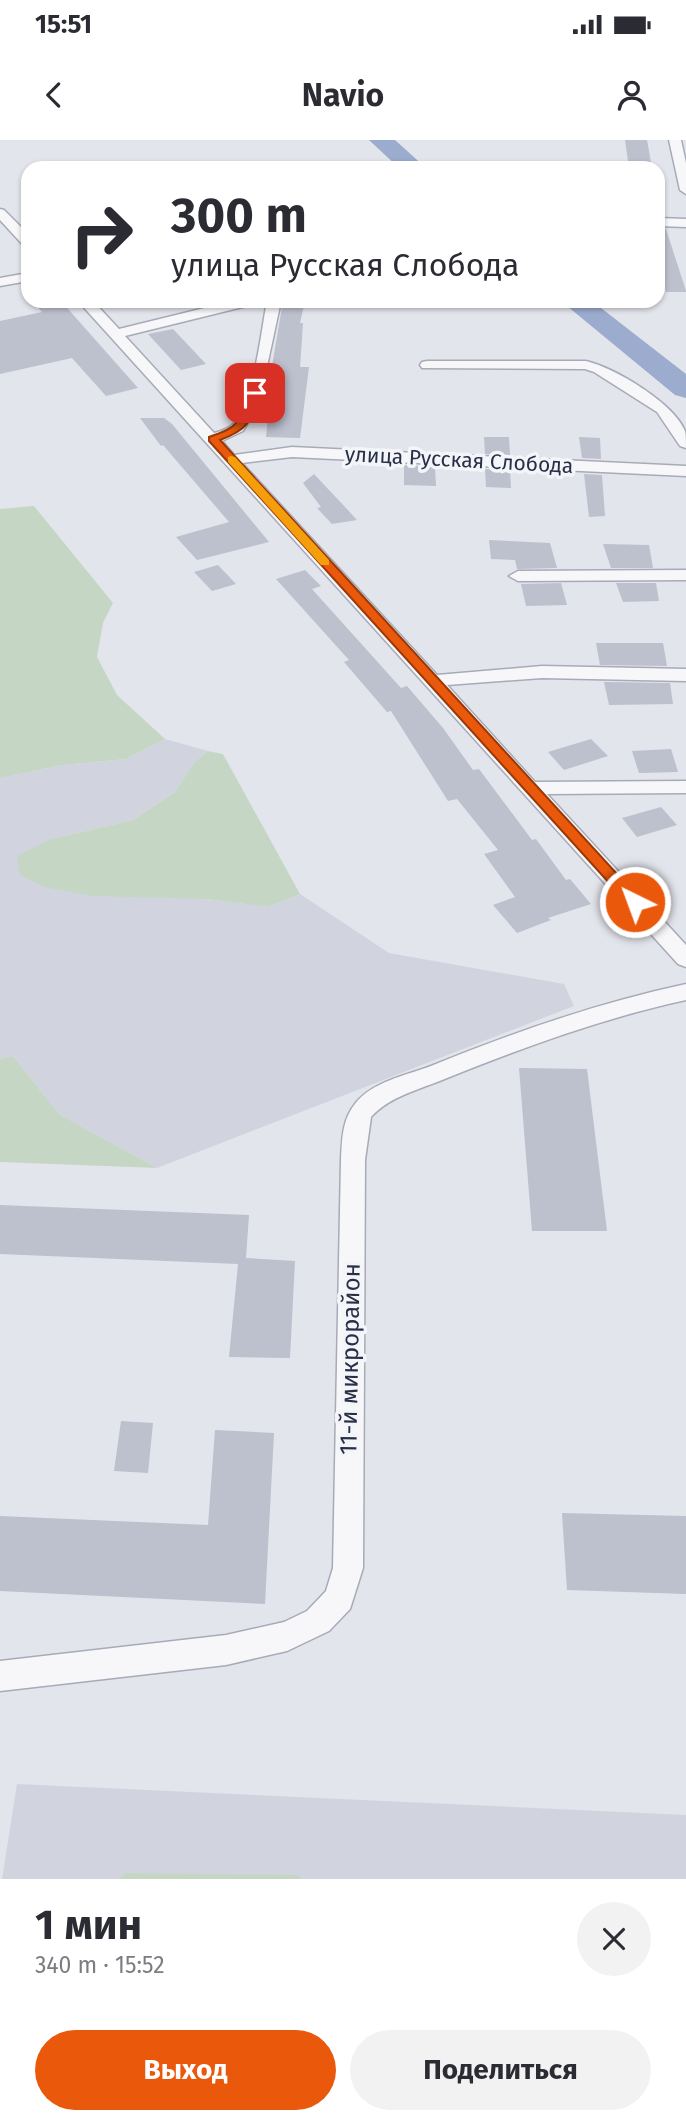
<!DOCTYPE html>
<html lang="ru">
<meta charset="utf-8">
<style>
:root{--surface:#fff;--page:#f2f2f3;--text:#2b2b33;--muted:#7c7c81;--accent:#ea580c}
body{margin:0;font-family:"Fira Sans",sans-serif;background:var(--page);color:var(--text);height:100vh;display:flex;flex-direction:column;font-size:26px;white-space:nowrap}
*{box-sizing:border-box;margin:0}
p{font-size:23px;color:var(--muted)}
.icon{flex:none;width:38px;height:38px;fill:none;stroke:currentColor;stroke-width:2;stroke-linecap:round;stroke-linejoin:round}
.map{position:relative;height:1739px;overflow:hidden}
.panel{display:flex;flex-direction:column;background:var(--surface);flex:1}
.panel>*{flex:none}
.top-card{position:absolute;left:21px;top:21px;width:644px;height:147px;border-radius:21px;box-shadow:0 2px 5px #0004;background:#fff;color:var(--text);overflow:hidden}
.pin{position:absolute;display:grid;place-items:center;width:60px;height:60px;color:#fff;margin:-30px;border-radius:14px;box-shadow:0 4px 10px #0006}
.me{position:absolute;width:77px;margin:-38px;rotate:318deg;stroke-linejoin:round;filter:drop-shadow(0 0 5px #0008)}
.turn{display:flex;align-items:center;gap:24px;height:147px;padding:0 35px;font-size:32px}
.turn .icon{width:91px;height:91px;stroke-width:2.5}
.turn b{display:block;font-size:49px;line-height:60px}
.round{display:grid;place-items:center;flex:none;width:74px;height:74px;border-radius:37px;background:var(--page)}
.summary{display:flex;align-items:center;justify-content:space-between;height:119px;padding:0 35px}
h1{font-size:42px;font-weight:700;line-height:52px}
.primary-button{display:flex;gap:14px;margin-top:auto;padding:14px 35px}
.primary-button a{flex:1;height:80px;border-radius:42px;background:var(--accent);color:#fff;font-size:28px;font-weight:700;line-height:80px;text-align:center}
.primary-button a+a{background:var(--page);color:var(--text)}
.status{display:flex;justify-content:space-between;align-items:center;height:49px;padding:0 35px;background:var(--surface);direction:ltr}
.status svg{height:19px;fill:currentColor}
header{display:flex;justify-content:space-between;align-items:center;height:91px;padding:0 35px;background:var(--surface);font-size:32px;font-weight:700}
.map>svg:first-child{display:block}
.built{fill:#d1d4df}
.green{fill:#c5d7c4}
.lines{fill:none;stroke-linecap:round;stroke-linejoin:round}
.river{fill:#9caccf;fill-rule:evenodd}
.building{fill:#bdc0cd}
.minor-casing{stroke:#a7abb7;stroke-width:3}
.minor{fill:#f7f7fa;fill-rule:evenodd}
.route{fill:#ea580c;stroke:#983908;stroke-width:2}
.slow{fill:#f59e0b}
.labels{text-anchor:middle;stroke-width:7;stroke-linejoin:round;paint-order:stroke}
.far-street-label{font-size:21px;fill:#292f47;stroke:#f3f5f9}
.street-label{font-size:24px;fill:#292f47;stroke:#f3f5f9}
</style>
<div class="status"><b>15:51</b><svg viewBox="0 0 49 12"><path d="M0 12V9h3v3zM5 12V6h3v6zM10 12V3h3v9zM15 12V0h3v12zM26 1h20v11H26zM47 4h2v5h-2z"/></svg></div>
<header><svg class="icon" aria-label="back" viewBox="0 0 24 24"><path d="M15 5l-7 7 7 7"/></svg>Navio<svg class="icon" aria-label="person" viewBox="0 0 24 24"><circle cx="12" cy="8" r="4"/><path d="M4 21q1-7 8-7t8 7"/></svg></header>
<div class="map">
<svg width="686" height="1739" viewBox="0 0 686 1739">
<rect width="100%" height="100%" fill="#e3e5ec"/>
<g class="built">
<path d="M165,599l43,12 -13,10 -20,31 -42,28 -82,19 155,60 62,8 32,-13 89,59 175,31 10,22 -417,162 -98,-54 -46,-58 -13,3v-281l63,-13 63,-6z"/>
<path d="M17,1644l669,31v64h-684z"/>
</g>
<g class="green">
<path d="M34,366l79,97 -10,20 -6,34 20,38 48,44 -39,20 -63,6 -63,13v-269z"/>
<path d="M208,611l15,3 77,140 -32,13 -62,-8 -113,-3 -49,-9 -24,-12 -3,-19 34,-17 82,-19 42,-28 20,-31z"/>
<path d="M13,916l46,58 98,54 -157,-6v-103z"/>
<path d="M126,1733l172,2 3,4h-182z"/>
</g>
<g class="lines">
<g class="river">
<path d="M369,0h26l31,28h-27z"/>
<path d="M561,161h31l94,73v24l-11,-3z"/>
</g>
</g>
<g class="building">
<path d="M625,0h22l5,28h-23z"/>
<path d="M666,89l20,62v1h-20l-8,-31v-30z"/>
<path d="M32,161h29l77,87 -32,8 -34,-38 -72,16v-53l42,-9z"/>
<path d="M283,161h22l-5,22h3l-3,44h9l-9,71 -34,-1 6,-60 -2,1z"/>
<path d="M173,189l33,35 -25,6 -33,-36z"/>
<path d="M140,278h24l8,6 97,118 -72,18 -21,-23 53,-15 -66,-77 -2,1z"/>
<path d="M484,297h25l1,18 -25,-1z"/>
<path d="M579,297l21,1 1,21 -19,-1z"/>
<path d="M404,325l31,2 1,19 -32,-1z"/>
<path d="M485,329l25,1 1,18 -25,-1z"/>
<path d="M314,334l31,33 12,13 -25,4 -15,-16 4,-1 -18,-24z"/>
<path d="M584,334l18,1 3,41 -16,1z"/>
<path d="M489,400l61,3 7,25 -40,1 -2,-9 -24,-1z"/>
<path d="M603,404l46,1 4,23h-42z"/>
<path d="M218,425l18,19 -24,7 -18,-19z"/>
<path d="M305,430l16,16 -9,3 89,99 6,-2 36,42 30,42 6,-1 53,71 4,-1 30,41 4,-1 21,25 -43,14 3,2 -34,13 -24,-28 22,-8 -31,-43 14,-4 -41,-51 -9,2 -57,-90 -4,1 -43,-50 5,-2 -73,-81z"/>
<path d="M561,443l6,22 -41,1 -5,-22z"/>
<path d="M616,443h40l3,18 -36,1z"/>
<path d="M596,503h67l4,23 -67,-1z"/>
<path d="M604,542l66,1 3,21 -64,1z"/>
<path d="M591,599l17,17 -44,14 -16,-18z"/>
<path d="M671,609l7,23 -39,1 -7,-22z"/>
<path d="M661,667l16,18 -40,12 -15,-19z"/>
<path d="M519,928l68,1 20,162h-75z"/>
<path d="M0,1065l249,10 -3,43 49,3 -5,97 -61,-1 9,-93 -238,-10z"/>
<path d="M121,1281l32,2 -5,50 -34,-2z"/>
<path d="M215,1290l59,3 -9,171 -265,-13v-75l208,9z"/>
<path d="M562,1373l124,3v78l-119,-4z"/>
</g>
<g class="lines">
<defs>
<g id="minor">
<path d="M669,0h12l5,23v31l-6,-4z"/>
<path d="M0,69l4,1 24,24v12l-5,-1 -23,-25z"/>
<path d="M658,78l28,1v8l-28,-1z"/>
<path d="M28,133v8l-28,5v-8z"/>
<path d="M78,161h15l26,28 114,-28h24l-2,3 -130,32 89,97c8,-2 15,-4 20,-10 20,-23 27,-91 33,-122h14l-22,103 -16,27 -21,10 12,14 58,-8 394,19v10l-394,-19 -50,6 195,212 105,-9 144,3v12l-144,-3 -95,7 88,97 151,-1v12l-139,1 139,151v22l-8,-3z"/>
<path d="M427,221h159c29,7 88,42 99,70 1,4 1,12 1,17l-6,-2 -23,-34 -63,-40 -9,-3 -163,-1 -2,-3 2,-3z"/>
<path d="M686,430v10l-168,1 -9,-5 9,-5z"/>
<path d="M686,844v16c-83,18 -161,47 -239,78 -26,11 -57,18 -76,39l-6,43 -2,408 -13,41 -21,22 -42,20 -61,14 -226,26v-30l226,-26 58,-13 23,-11 19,-20 7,-23 8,-408c1,-20 1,-40 14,-56 16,-22 52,-29 76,-38 83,-34 167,-63 255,-82z"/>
</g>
</defs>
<use href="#minor" class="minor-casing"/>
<use href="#minor" class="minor"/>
</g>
<path class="route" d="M255,250l5,3c-10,29 -11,36 -40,47l420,459 2,3 -2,4h-10l-421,-465v-4c8,-3 20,-6 26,-13 9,-9 9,-28 20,-34z"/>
<path class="slow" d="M231,316l4,1 94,103v5h-8l-93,-103v-5z"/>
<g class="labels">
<g class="far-street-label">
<text transform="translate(459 320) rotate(3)" y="7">улица Русская Слобода</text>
</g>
<g class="street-label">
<text transform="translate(350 1219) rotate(-89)" y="8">11-й микрорайон</text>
</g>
</g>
</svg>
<div class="pin" style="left:255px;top:253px;background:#d93025"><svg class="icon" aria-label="arrive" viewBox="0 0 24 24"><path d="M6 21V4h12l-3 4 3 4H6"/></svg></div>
<svg class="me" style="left:635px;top:762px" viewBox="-20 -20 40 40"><circle r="17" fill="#ea580c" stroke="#fff" stroke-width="3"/><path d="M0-11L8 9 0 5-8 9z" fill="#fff"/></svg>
<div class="top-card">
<div class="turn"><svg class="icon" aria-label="right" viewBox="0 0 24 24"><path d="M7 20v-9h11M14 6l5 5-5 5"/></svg><div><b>300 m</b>улица Русская Слобода</div></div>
</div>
</div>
<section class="panel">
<div class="summary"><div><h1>1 мин</h1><p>340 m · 15:52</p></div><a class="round"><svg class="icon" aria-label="close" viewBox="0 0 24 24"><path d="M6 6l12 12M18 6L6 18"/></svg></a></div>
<div class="primary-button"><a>Выход</a><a>Поделиться</a></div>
</section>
